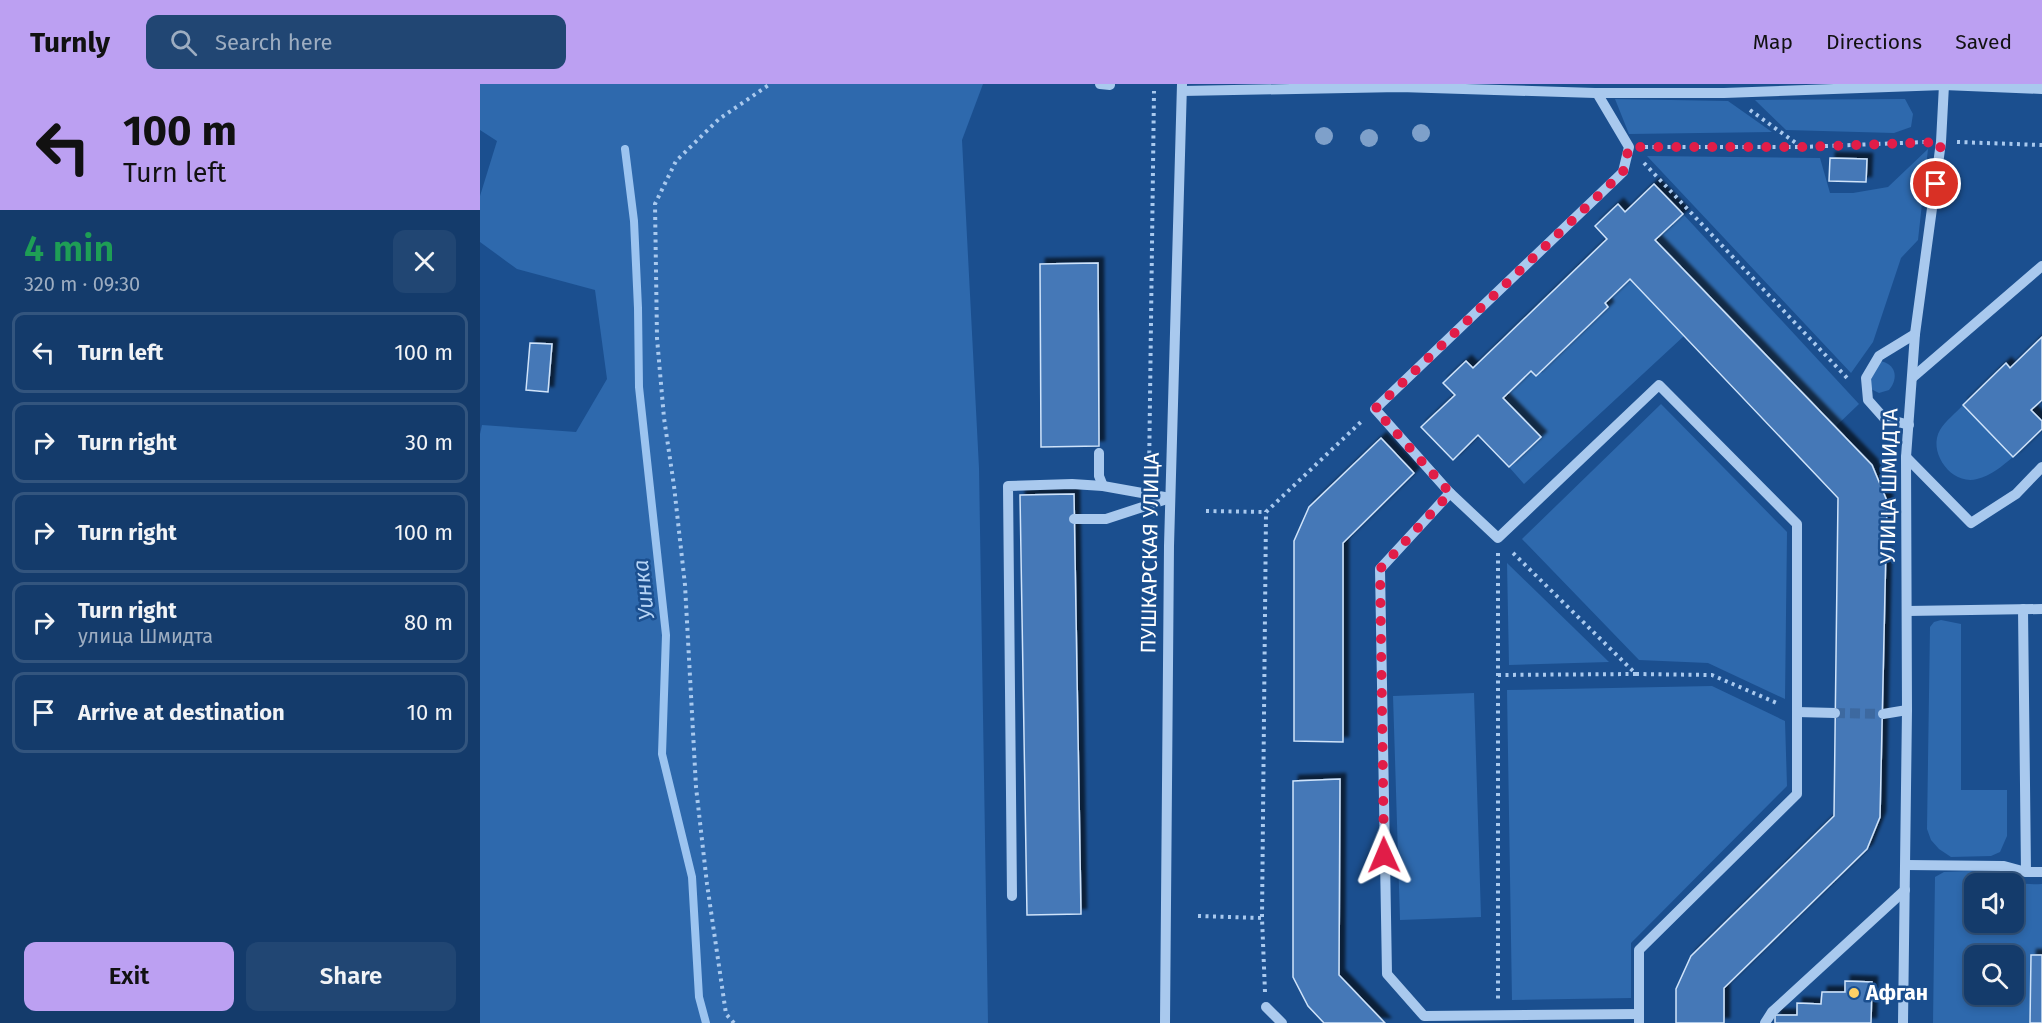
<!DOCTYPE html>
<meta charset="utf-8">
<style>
:root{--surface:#143b6b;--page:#214673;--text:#f1f3f6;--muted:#9dadc1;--line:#33557e;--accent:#bca0f2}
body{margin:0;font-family:"Fira Sans",sans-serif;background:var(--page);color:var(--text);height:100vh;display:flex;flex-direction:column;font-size:22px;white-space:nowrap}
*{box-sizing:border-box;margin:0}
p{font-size:20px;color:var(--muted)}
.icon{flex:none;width:33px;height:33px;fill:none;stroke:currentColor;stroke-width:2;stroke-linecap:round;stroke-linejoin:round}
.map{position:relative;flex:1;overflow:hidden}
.side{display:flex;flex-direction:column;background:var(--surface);width:480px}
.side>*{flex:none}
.guide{background:#bca0f2;color:#111;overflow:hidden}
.tools{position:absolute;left:1484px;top:789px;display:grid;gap:12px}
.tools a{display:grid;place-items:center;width:60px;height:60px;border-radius:12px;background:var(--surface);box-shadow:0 3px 9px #0003,0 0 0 2px var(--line);font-size:30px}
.pin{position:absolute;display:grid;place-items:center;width:51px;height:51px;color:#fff;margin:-26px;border:3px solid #fff;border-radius:50%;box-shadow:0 2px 6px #0007}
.me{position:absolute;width:66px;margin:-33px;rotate:359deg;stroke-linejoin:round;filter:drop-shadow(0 0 4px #0008)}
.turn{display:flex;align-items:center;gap:21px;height:126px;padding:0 24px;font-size:27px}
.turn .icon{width:78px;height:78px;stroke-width:2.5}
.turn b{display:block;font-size:42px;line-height:51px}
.round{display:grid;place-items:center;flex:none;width:63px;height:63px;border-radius:12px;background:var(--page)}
.head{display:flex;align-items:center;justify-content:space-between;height:102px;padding:0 24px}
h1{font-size:36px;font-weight:600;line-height:45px;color:#1e9e55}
.action{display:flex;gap:12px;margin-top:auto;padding:12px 24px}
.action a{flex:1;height:69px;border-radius:12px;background:var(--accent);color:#111;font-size:24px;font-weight:600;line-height:69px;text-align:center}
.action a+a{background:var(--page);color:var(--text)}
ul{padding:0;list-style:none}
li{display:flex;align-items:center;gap:18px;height:81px;margin:0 12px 9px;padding:0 12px;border:3px solid var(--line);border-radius:12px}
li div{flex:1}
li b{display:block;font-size:22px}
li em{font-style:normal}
header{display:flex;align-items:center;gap:36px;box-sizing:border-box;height:84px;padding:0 30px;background:var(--accent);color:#111}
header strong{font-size:28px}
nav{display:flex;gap:33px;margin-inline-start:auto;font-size:21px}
.search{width:420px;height:54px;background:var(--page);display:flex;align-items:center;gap:15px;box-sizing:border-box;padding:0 21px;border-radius:12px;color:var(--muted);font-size:22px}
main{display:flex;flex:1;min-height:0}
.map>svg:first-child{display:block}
.green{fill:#2e69ad;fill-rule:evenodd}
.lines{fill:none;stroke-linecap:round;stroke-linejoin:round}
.stream{stroke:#9cc4f0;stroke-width:8}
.building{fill:#4478b7;stroke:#cfe3fa;stroke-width:1.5;filter:url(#shadow)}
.minor-tunnel{stroke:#3d69a0;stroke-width:10;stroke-dasharray:10 5;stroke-linecap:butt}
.path{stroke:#a9c9ee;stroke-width:4;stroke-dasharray:3 4.5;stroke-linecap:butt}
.minor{stroke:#a9c9ee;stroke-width:10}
.tree{fill:#7ea0ca}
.route{stroke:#e11d48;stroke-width:10;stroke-dasharray:0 18}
.poi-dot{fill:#ffd166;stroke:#1b4f8f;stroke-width:2}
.labels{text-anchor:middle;stroke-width:5;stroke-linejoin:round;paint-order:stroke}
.street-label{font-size:21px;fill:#fff;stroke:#1b4f8f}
.poi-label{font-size:21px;font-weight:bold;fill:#fff;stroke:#1b4f8f;text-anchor:start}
.water-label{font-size:22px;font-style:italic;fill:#b5d3f5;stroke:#1b4f8f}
</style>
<header>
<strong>Turnly</strong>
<div class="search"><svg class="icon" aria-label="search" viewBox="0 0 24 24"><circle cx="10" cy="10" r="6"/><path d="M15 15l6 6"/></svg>Search here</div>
<nav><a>Map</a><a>Directions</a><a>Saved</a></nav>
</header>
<main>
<section class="side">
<div class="guide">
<div class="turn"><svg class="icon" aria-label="left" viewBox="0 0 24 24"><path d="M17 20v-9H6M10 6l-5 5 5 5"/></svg><div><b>100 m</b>Turn left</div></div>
</div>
<div class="head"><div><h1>4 min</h1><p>320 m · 09:30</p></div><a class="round"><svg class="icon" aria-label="close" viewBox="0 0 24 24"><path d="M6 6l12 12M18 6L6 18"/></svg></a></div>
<ul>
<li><svg class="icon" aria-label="left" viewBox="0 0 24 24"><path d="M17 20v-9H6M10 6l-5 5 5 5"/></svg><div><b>Turn left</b></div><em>100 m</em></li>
<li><svg class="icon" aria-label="right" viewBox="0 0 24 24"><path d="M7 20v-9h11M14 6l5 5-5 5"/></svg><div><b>Turn right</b></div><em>30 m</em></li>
<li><svg class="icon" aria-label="right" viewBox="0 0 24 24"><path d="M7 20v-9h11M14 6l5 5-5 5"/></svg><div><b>Turn right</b></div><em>100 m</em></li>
<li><svg class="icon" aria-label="right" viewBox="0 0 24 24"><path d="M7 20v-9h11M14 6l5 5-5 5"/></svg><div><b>Turn right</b><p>улица Шмидта</p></div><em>80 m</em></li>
<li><svg class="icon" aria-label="arrive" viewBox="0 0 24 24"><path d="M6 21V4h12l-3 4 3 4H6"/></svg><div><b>Arrive at destination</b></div><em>10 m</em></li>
</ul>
<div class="action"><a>Exit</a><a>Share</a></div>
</section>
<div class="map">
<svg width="1562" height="939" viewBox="0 0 1562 939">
<defs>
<filter id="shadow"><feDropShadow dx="5.5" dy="-5.5" stdDeviation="1.5" flood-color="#0009"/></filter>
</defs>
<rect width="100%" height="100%" fill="#1b4f8f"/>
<g class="green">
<path d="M0,0h503l-21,56 17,328 9,555h-508v-589l2,-9 94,7 31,-53 -12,-89 -78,-21 -37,-27v-46l17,-55 -17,-11z"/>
<path d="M1135,15l113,2 44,31 -143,2z"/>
<path d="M1425,15l8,15 -2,13 -17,6 -108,-3 -31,-30z"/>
<path d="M1448,65l-10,91 -17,18 -28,84 -22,31 -204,-217 173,2 10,35h23l35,-6z"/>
<path d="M1203,130l176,190 -24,23 -180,-187z"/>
<path d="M1150,195l54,57 -160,148 -15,-17 32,-30 -38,-39 28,-27 5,5 72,-69 -3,-4z"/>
<path d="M1399,277c17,2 20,17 10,29l-10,3 -10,-5 -4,-14z"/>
<path d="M1181,320l126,128 -2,167 -77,-36 -69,-3 -117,-121z"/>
<path d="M1483,321l50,52c-11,9 -22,19 -36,22 -25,7 -50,-27 -37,-49 5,-9 16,-17 23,-25z"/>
<path d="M1027,479l102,99 -100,3z"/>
<path d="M1461,536l20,4v166h46v46l-7,16 -9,4 -40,1 -12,-8 -8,-9 -4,-11 3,-202 4,-5z"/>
<path d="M1232,602l73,35 2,65 -156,157v55l-119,2 -5,-310z"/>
<path d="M994,609l7,224 -81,3 -7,-224z"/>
<path d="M1490,787c27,5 44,15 72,13v71l-12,68h-97l2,-146 9,-5zM1494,800h39v38h-39zM1494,872h39v38h-39z"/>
</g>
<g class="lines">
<path class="stream" d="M145,65l9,72 4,87 1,79 27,248 -4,119 30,123 7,120 7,26"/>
</g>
<g class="building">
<path d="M1350,74l37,1 -1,23 -37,-1z"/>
<path d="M1174,100l29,30 -28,26 217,225 15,36 -7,316 -13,32 -143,139v35h-48v-34l15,-33 143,-140 4,-318 -208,-219 -25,24 3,4 -72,69 -5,-5 -28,27 38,39 -32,30 -31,-32 -25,25 -32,-33 34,-32 -12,-12 23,-22 7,7 134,-129 -12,-13 23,-22 7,8z"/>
<path d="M618,179l1,183 -58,1 -1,-183z"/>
<path d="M1562,253v63l-11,10 11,11v8l-29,28 -50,-52 43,-42 4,5z"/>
<path d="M50,259l22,1 -4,48 -22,-2z"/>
<path d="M901,354l33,35 -71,70v199l-49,-1v-200l15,-34z"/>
<path d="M594,410l7,420 -54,1 -7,-420z"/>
<path d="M860,695l-1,196 46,48h-61l-16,-17 -15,-29v-196z"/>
<path d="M1551,871h11v68h-12z"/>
<path d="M1365,897l27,1 -1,41h-96v-8h22v-12l24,1 1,-12h23z"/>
</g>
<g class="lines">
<path class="minor-tunnel" d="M1355,629l48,1"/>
<g class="path">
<path d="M1270,26l50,36"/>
<path d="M1477,58l85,3"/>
<path d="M1165,63h157l123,-5"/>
<path d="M1164,79l205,217"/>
<path d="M669,392l5,-385"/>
<path d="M726,427l60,1"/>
<path d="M1018,469v446"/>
<path d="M1156,590l76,1 67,29"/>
<path d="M1018,591l138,-1 -125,-123"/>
<path d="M718,832l64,2"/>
<path d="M785,908l-3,-74 4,-406 97,-92"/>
<path d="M254,939l-8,-9 -19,-130 -11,-97 -11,-202 -11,-99 -10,-68 -7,-80 -2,-134 21,-43 43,-42 51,-35"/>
</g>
<g class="minor">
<path d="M620,0l10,1"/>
<path d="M702,7l218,-4 195,6h129l220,-8 98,4"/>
<path d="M1117,9l32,54 -6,25 -248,237 75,84 48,45 161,-153 138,139v270l-158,156v73"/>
<path d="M1432,294l130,-112"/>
<path d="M1429,341l-25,-7 -16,-18 -2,-22 13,-22 36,-22"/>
<path d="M619,369v23l4,10"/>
<path d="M1426,373l65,66 45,-29 26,-27"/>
<path d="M970,409l-70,76 7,405 37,42 215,-2"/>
<path d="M1543,525l3,263"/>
<path d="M1427,527l135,-2"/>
<path d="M1317,628l38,1"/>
<path d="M1403,630l24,-4"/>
<path d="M1426,781l98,1 22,6h16"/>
<path d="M532,812l-4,-410 64,-2 31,2 67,12 -64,21h-32"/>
<path d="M786,923l16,16"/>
<path d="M685,939l4,-477 13,-462"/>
<path d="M1285,939l7,-11 133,-122"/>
<path d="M1423,939l4,-313 -1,-253 9,-123 26,-192 3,-57"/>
</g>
</g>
<g class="tree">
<circle cx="941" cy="49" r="9"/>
<circle cx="844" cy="52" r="9"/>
<circle cx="889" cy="54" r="9"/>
</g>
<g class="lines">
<path class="route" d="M904,771l-4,-286 70,-76 -75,-84 248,-237 6,-25h173l139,-5 -5,42"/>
</g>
<circle class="poi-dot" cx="1374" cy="909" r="6"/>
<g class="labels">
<g class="street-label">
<text transform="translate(1409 402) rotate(-89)" y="7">УЛИЦА ШМИДТА</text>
<text transform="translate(670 469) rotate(-89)" y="7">ПУШКАРСКАЯ УЛИЦА</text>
</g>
<g class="poi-label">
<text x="1386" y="916">Афган</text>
</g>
<g class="water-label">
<text transform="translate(163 506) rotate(-96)" y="8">Уинка</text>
</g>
</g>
</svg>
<div class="tools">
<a><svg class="icon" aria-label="sound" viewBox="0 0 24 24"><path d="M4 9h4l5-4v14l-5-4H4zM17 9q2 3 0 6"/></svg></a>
<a><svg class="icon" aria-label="search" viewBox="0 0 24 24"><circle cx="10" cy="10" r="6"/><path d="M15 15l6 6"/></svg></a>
</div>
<div class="pin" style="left:1456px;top:100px;background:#d93025"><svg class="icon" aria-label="arrive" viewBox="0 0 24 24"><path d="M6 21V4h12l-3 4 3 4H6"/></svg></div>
<svg class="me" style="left:904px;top:771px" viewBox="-20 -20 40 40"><path d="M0-17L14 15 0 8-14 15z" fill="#e11d48" stroke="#fff" stroke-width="4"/></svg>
</div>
</main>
